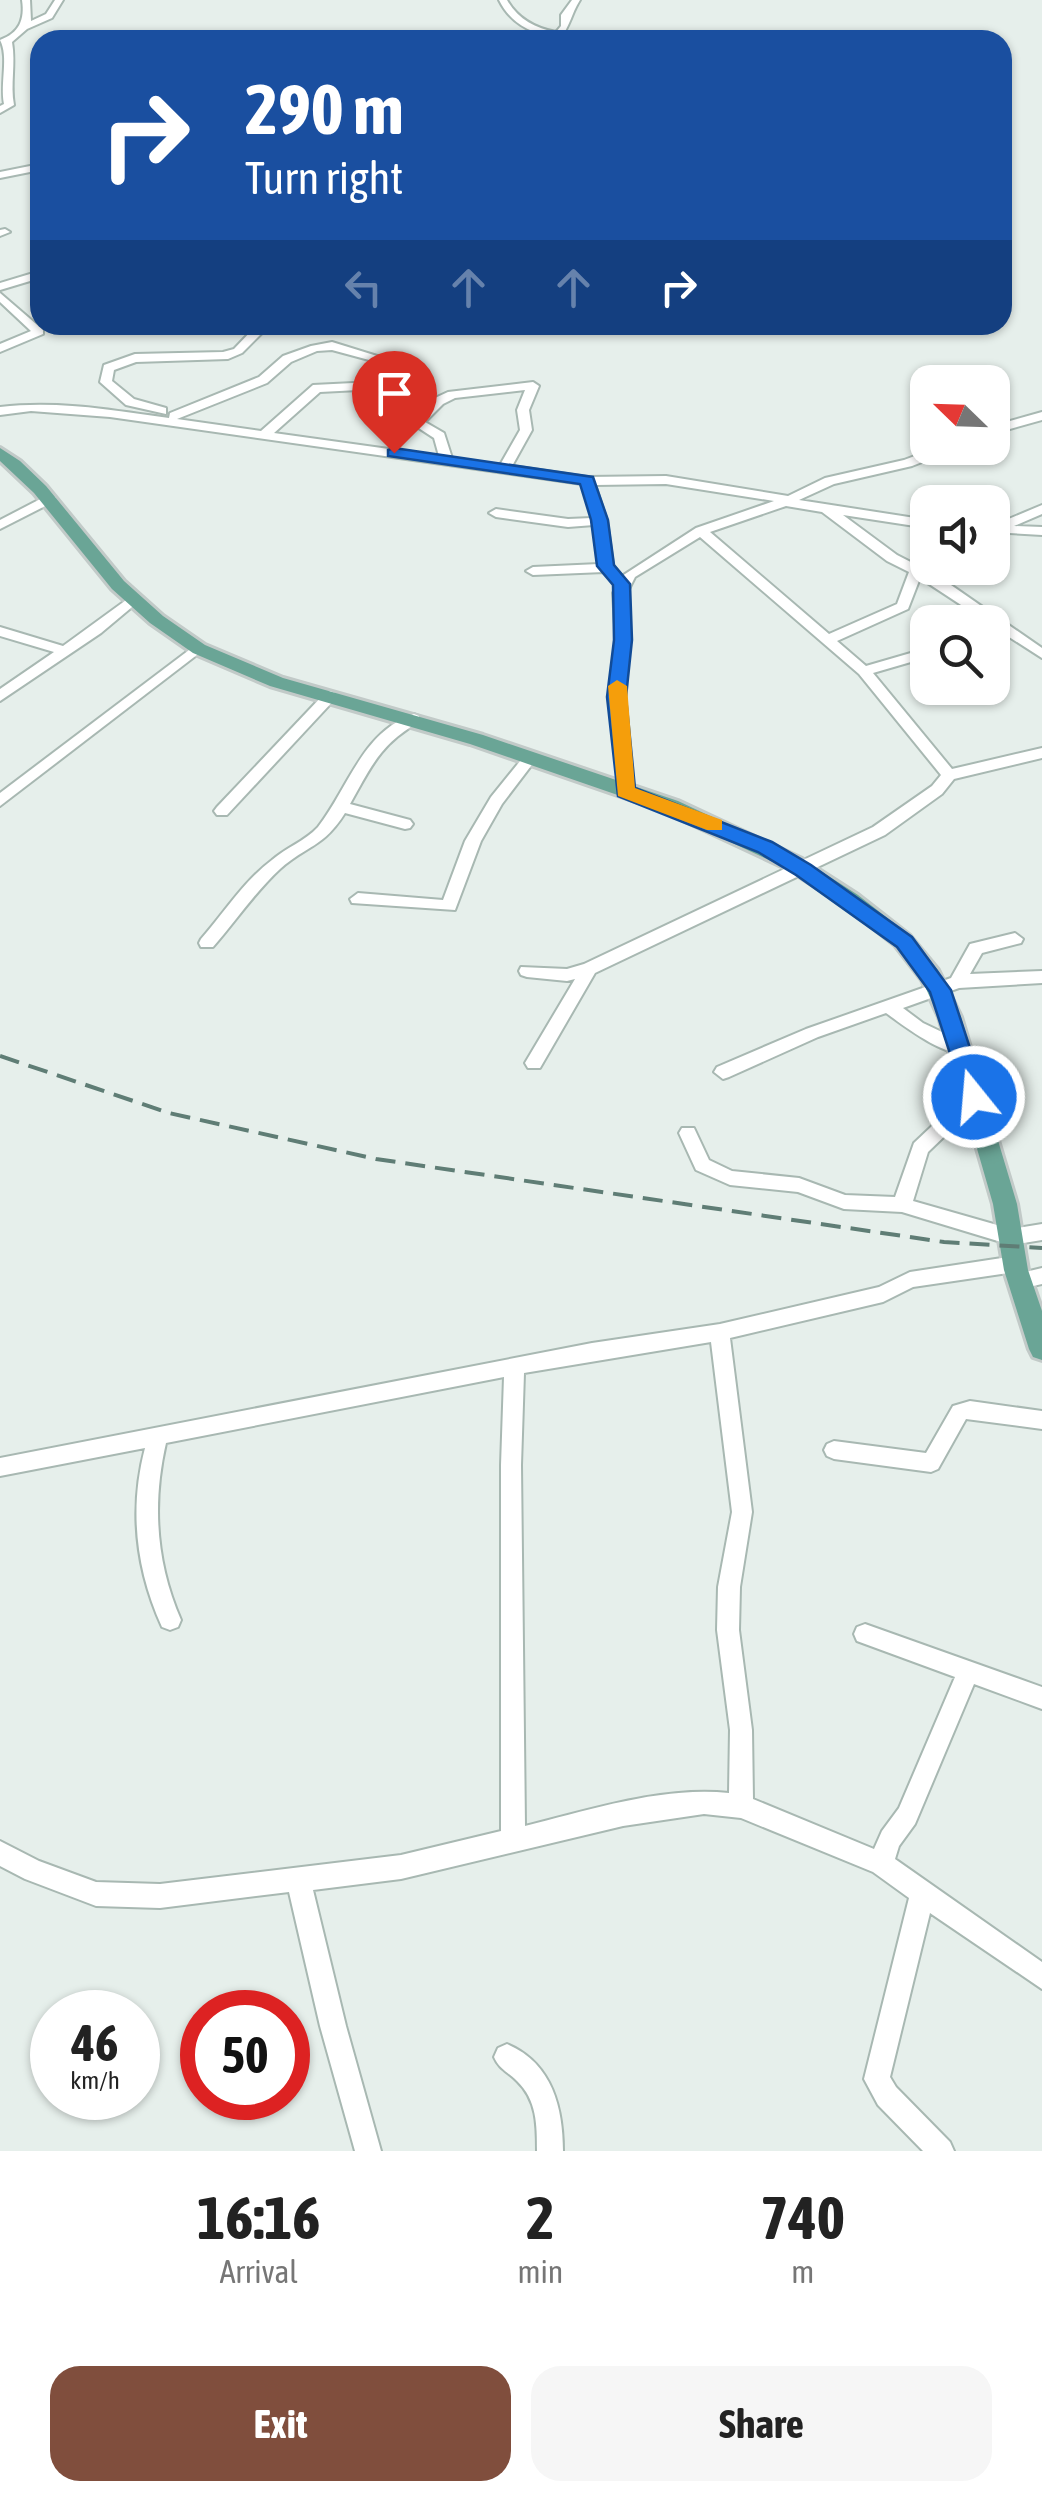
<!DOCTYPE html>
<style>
:root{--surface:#fff;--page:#f6f6f6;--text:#222;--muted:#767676;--accent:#804e3d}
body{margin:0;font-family:"Asap Condensed",sans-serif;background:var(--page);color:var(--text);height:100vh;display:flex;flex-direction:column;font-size:38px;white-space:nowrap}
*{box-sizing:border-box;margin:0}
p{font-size:32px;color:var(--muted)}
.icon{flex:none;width:55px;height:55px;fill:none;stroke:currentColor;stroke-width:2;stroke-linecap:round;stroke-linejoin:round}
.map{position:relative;height:2151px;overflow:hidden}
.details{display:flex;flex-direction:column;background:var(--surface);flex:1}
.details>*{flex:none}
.banner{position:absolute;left:30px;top:30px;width:982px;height:305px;border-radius:30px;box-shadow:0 2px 8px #0004;background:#1a4fa0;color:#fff;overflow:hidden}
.needle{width:65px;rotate:293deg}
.tools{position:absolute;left:910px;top:365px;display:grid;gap:20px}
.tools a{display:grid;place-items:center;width:100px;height:100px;border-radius:20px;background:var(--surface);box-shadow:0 2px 8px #0004;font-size:50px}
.speed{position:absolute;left:30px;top:1990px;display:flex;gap:20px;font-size:50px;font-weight:700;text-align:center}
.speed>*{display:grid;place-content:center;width:130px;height:130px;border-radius:50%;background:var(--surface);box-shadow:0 2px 8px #0004;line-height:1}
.speed small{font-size:25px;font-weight:400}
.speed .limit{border:15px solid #d22;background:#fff;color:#111}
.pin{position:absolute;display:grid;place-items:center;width:85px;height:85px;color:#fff;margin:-102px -42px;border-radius:50% 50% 50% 0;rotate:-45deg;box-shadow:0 0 10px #0007}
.pin .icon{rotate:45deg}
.me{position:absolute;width:110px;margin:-55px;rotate:343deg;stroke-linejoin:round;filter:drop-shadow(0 0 8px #0008)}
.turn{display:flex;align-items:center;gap:35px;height:210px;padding:0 50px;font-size:45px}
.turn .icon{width:130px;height:130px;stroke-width:2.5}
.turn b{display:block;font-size:70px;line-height:85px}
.lanes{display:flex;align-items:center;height:95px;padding:0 50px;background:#0003;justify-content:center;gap:50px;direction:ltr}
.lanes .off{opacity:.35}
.eta{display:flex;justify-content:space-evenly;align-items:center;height:170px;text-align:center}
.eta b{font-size:60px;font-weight:700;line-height:70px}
.cta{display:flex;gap:20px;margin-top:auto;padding:20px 50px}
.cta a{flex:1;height:115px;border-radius:30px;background:var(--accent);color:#fff;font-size:40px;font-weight:700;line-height:115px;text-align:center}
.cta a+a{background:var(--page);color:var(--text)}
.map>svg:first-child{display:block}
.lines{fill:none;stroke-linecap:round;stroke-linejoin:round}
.minor-casing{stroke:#a8b8b2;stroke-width:4}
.major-casing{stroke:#c2cac8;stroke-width:6}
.minor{fill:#fff;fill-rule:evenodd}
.major{fill:#6aa596;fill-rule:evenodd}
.rail{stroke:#5f7d75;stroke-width:4;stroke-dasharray:20 10;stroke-linecap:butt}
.route{fill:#1a73e8;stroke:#114b97;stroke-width:2.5}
.slow{fill:#f59e0b}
</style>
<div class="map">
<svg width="1042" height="2151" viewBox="0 0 1042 2151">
<rect width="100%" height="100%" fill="#e6efeb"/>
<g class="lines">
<defs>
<g id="minor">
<path d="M22,0h8l1,21 15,-7 9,-14h8l-11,18 -25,11 -15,13c4,22 -2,42 2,63l-14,8v-7l4,-2c-4,-22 5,-47 -4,-64 19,-7 25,-20 22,-40z"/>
<path d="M499,0h8c11,19 28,28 49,32l5,-6v-11l11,-15h8c-9,14 -10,27 -21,40h-10l3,-3c-24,-5 -42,-15 -53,-37z"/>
<path d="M40,164v6l-40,8v-6z"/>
<path d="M0,230l5,-1 5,3 -10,4z"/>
<path d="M40,271v7l-40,12v-7z"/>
<path d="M0,293l43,37v4l-43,18v-8l31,-13 -31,-29z"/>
<path d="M257,325h13l-28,28 -14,6 -92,3 -22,8 -2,11 22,18 32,9v6l-40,-9 -26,-23 4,-17 31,-11 88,-2 11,-3z"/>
<path d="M332,342l58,18 -6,4 -52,-14 -15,1 -26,11 -24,21 -90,36 84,12 52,-46 61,-3 6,4 -2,3 -58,3 -46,41 165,23 -5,-18 -23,-15 24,-25 13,-6 85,-10 6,4 -10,24 3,20 -20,36 75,11 79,-1 122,20 37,-18 79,-18 32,-12h16l-2,3 -38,15 -78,18 -35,16 129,20v8l-85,-13 54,40 41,21 104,72v10l-50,-32v-4h-5l-67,-44 -12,31 -71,32 29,25 62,-18v9l-55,16 79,96 90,-21v10l-88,21 -12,15 -57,41 -290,138 -55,95h-12l-3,-5 50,-84 -8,2 -40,-4 -6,-2 -2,-4 2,-4 46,2 17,-5 289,-137 59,-41 9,-11 -82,-101 -159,-137 -65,40 -8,16 3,47 -6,57 9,94 -8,5 -5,-1 -10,-98 6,-57 -3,-47 4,-7 -13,-14 -71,3 -7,-4 7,-4 66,-3 -5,-39 -26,2 -72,-10 -7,-4 7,-4 72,10 24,-1 -10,-34 -472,-67 -79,-6 -31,4v-8c56,-7 113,3 169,11l1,-5 89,-36 24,-21 28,-10zM525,390l-8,20 3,20 -20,35 -48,-7 -8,-25 -19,-11 18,-18 12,-6zM666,484l108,17 -78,27 -74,48 -9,-11 -6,-44 -12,-36zM786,506l36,6 65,49 22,11 -12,32 -68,30 -119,-102z"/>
<path d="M1042,412v8l-50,14v-8z"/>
<path d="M50,494l6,4 -1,3 -55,28v-9z"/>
<path d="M1042,505v9l-28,12 28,1v8l-50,-3v-6z"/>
<path d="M133,595l7,4 -2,3 -37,31 -101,68v-12l54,-37 -54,-16v-9l63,19z"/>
<path d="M197,644l7,4 -2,3 -202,155v-13z"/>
<path d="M330,691l5,2v6l-108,116h-10l-3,-4 3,-4 108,-114z"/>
<path d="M414,714l5,2v6c-39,22 -48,45 -69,82l60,16 3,4 -3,4 -5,1 -60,-16c-22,35 -38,32 -65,56 -25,23 -45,53 -67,78h-12l-2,-4 2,-4c23,-26 43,-58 71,-79 15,-13 33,-19 46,-33 31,-40 44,-95 96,-113z"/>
<path d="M530,753l7,5 -35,46 -21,37 -26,69 -103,-7 -2,-4 8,-6 85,7 22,-59 26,-44 34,-42z"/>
<path d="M1015,933l8,6 -2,4 -39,10 -12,21 72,-3v12l-83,5 -56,20 20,15 42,20 3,5 -3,5c-22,3 -61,-27 -79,-40l-68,24 -89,40 -6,2 -9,-7 3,-5 89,-38 145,-51 19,-34z"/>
<path d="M974,1090l6,2 3,5 -3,5 -52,50 -15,49 98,28 31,-5v16l-31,5 -109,-33 -58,-3 -46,-17 -68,-7 -34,-15 -17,-37 3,-5h12l15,32 23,11 67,7 46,17 50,2 19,-54 54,-51z"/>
<path d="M1015,1256l7,3 2,5 -2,5 -7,3 -102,15 -30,15 -153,36 22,174 -12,75 -1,43 13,100 1,69 121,50 8,-18 17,-23 56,-131 -98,-36 -3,-7 3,-7 8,-3 177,63v22l-68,-25 -59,140 -16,22 -4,13 147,103v27l-112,-76 -40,164 6,10 54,55 4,9h-31l-45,-46 -14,-26 45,-181 -36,-26 -132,-54 -37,-4 -81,12 -222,53 -88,11 33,136 35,125h-26l-35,-125 -31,-134 -129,16 -64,-2 -71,-27 -25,-13v-25l39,20 57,21 64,2 241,-29 100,-24v-366l3,-88 -338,66c-14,61 -10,120 15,177l-3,7 -8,3 -8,-3c-26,-57 -33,-118 -17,-179l-145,28v-18l592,-115 128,-19 159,-37 31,-15zM711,1342l21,170 -14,75 -1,43 13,100 -1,63c-67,-7 -139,17 -204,33l-4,-361 3,-92z"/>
<path d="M1042,1268v16l-22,5 -7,-2 -3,-6 3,-6z"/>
<path d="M970,1401l72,10v18l-76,-10 -28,50 -7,3 -97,-13 -7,-3 -3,-6 3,-6 7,-3 92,12 27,-47z"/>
<path d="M507,2044c45,19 56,63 56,107h-26c0,-26 0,-51 -20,-70 -9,-9 -18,-12 -23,-24l4,-9z"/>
</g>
<path id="major" d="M0,448l20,13 26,25 78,95 39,35 42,29 78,33 200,57 195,66 124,58 56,36 51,40 29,35 23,47 56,187 11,66 14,41v49l-9,-3 -4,-8 -25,-79 -11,-66 -54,-187 -17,-37 -27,-35 -51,-40 -56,-36 -124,-58 -194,-67 -200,-58 -77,-33 -43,-30 -38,-34 -78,-96 -34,-32z"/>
</defs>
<use href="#minor" class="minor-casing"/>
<use href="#major" class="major-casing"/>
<use href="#minor" class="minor"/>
<use href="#major" class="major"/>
<path class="rail" d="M0,1056l169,57 207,46 568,83 98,6"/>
</g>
<path class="route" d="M394,448l199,29 15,43 6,45 16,19 2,56 -6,57 9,91 137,54 39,23 101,72 39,53 35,107 -3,6h-17l-36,-111 -33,-45 -101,-72 -38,-23 -140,-56 -11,-99 7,-57 -1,-55 -16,-19 -6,-46 -11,-36 -192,-28v-6z"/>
<path class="slow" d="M617,680l10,6 8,102 87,32v10h-15l-89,-34 -10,-110z"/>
</svg>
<div class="tools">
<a><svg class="needle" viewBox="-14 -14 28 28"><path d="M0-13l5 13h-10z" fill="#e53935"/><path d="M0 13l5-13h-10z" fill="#767676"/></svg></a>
<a><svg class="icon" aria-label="sound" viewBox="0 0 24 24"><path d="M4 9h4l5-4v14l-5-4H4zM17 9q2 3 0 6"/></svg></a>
<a><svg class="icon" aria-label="search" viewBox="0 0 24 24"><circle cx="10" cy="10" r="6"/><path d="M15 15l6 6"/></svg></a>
</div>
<div class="speed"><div>46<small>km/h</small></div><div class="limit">50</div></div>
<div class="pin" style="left:394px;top:453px;background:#d93025"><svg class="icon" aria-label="arrive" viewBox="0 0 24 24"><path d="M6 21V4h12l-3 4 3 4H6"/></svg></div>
<svg class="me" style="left:974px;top:1097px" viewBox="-20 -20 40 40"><circle r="17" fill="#1a73e8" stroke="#fff" stroke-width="3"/><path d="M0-11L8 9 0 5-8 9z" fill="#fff"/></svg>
<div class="banner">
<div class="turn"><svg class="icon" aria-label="right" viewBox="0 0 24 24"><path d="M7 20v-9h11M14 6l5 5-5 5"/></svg><div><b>290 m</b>Turn right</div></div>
<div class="lanes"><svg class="icon off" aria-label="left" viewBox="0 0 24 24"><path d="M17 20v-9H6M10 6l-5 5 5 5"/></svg><svg class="icon off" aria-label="ahead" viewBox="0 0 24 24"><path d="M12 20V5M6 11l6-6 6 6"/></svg><svg class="icon off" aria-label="ahead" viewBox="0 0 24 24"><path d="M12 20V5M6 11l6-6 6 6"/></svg><svg class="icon" aria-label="right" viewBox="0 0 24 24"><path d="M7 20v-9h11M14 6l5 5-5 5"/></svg></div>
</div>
</div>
<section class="details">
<div class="eta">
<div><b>16:16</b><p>Arrival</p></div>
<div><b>2</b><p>min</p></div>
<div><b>740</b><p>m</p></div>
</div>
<div class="cta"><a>Exit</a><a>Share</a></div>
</section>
